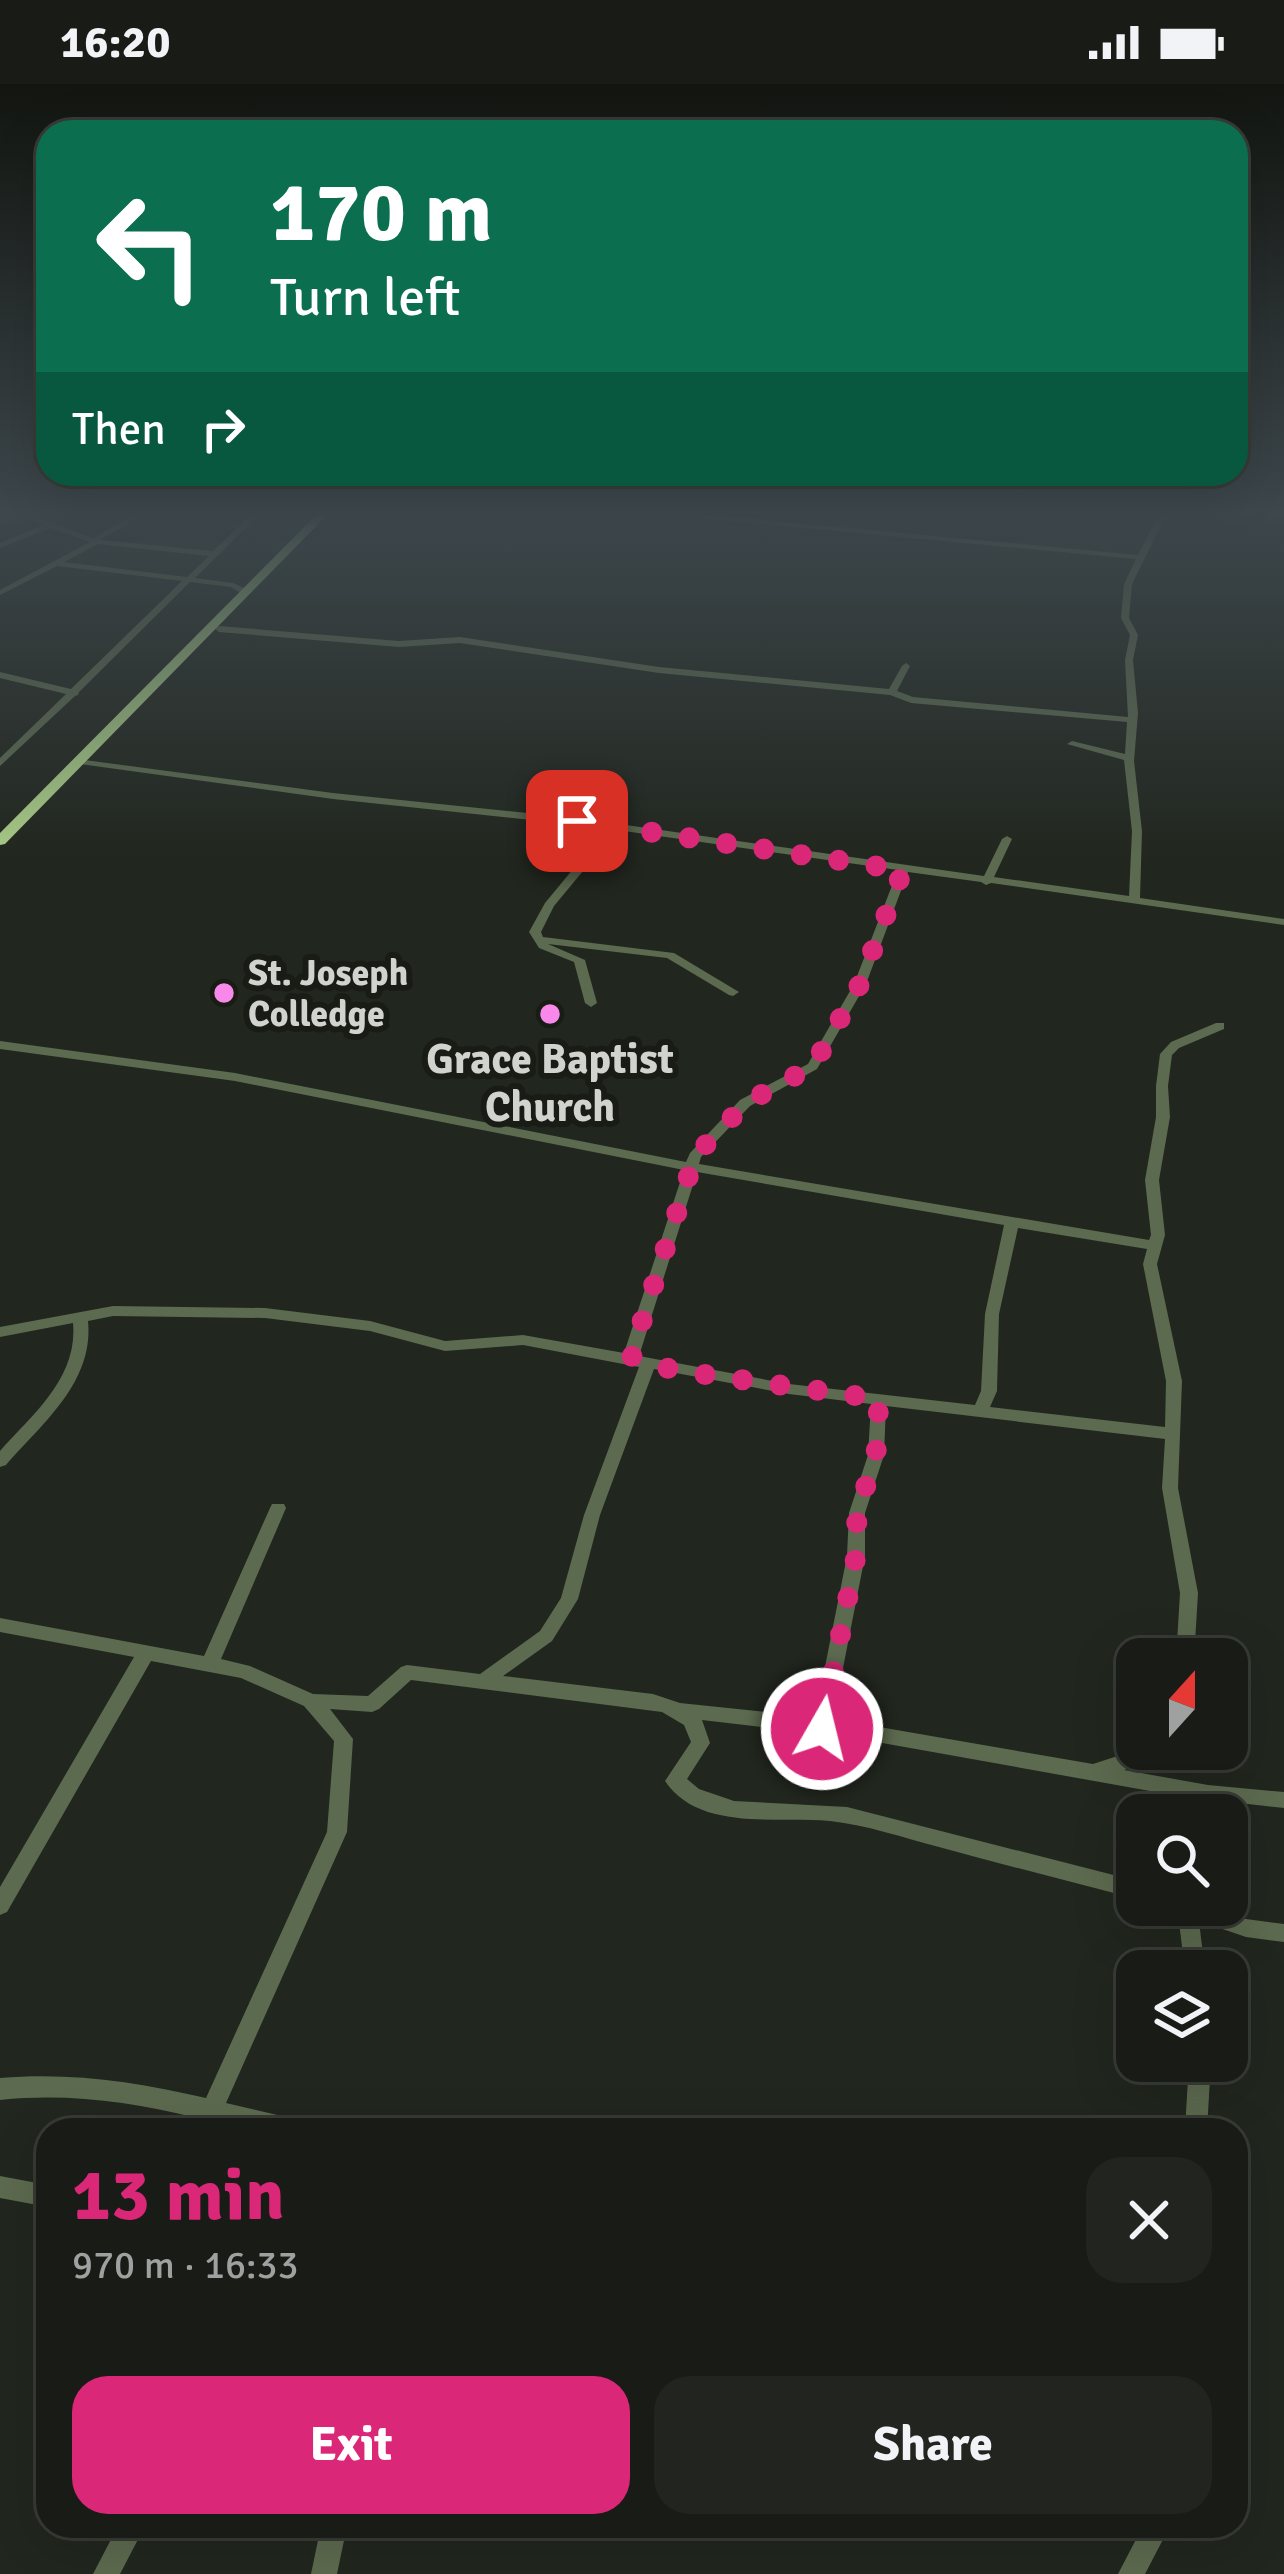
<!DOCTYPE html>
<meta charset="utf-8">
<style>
:root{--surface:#191c16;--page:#22251f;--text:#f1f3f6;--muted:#9fa1a1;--line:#373a35;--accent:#db2777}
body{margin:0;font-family:Signika,sans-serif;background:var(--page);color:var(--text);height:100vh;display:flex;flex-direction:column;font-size:45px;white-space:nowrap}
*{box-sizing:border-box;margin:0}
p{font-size:39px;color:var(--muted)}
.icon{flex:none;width:66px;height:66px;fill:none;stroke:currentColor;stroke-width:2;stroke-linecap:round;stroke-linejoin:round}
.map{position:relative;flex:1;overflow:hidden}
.details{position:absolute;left:36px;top:2034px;width:1212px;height:420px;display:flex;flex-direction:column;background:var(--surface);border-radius:36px;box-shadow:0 12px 48px #0002,0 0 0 3px var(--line)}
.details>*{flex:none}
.banner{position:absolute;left:36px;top:36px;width:1212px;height:366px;border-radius:36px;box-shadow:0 12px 48px #0002,0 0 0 3px var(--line);background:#0b6e4f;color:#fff;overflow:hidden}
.needle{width:78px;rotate:21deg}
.fabs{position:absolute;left:1116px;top:1554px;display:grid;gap:24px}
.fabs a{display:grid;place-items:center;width:132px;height:132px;border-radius:24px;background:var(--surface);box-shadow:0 12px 48px #0002,0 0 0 3px var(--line);font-size:60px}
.pin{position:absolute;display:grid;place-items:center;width:102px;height:102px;color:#fff;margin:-51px;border-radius:24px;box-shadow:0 6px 18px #0006}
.me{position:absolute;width:132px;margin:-66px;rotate:8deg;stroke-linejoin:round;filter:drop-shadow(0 0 9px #0008)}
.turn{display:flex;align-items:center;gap:42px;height:252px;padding:0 36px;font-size:54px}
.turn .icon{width:156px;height:156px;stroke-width:2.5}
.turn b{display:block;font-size:84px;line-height:102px}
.then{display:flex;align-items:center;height:114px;padding:0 36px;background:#0003;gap:24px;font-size:45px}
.round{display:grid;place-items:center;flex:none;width:126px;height:126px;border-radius:36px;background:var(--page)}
.headline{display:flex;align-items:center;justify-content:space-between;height:204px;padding:0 36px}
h1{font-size:72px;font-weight:700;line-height:90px;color:var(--accent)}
.primary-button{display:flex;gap:24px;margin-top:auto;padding:24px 36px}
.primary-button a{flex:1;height:138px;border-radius:36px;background:var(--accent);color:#fff;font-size:48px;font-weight:700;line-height:138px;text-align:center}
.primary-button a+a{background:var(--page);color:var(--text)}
.status{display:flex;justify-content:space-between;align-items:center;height:84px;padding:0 60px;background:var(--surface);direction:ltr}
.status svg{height:33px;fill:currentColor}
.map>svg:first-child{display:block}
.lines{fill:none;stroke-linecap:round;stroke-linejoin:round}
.minor{fill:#5c6a4f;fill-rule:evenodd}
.highway{fill:#a9cc87;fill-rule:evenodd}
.route{stroke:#db2777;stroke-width:21;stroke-dasharray:0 37.8}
.poi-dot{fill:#f888e9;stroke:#181c15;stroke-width:4.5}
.labels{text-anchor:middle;stroke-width:12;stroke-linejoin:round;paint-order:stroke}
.far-poi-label{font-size:36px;font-weight:bold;fill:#d1d3ce;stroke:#181c15;text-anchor:start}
.poi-label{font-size:42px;font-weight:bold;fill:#d1d3ce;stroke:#181c15}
</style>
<div class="status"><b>16:20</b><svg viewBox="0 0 49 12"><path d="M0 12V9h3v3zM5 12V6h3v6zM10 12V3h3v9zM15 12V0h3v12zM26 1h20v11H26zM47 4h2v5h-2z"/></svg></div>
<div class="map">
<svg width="1284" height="2490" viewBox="0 0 1284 2490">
<rect width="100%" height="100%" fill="#21261e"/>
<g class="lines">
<g class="minor">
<path d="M13,431h16l64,23 41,-23h9l-43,25 113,11 38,-36h8l-64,63 38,5 15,7v4h-6l-11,-7 -41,-5 -111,110 -1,3 -3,1 -75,70v-8l66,-64 -66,-16v-6l71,17 111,-108 -125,-15 -57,29v-5l90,-48 -40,-14 -50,20v-5l43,-18 -22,-8 -21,7v-5zM98,460l111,12 -22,21 -123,-15z"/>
<path d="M683,431h26l429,40 20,-40h8l-34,69 -3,34 9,17 -5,25 5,53 -4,48 8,70 -2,67 144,21v6l-293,-42 -5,2 -5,-3 -73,-10 -42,112 -49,85 -67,37 -49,51 -2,7 450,76 2,-5 -6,-55 11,-63v-31l4,-32 11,-12 45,-19h8v6l-45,19 -7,7 -4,31 2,31 -11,63 6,55 -8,29 25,117 -4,107 20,105 -4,66h-18l4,-66 -18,-105 3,-49 -279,-33 -2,49 -19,58v43l-32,163 260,45 46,-15h33l-2,6 -46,15 84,15 76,7v16l-106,-12 15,19h-22l-21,-24 -307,-55h-21l-7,-3 -113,-13 8,23 -23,36 12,10 35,12 113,6 290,74v18c-66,-17 -132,-34 -198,-52 -35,-9 -72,-22 -109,-26 -52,-5 -131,11 -165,-40l26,-39 -7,-17 -22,-13 -251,-32 -32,29 -7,3 -42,-3 23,30 -6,93 -121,271 68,16 8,3 3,8h-57l-30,-7 -4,7h-22l5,-12c-66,-16 -129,-25 -197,-18v-22c71,-6 137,4 206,20l121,-266 7,-91 -30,-35 -63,-28 -90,-17 -144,251 -7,3v-28l134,-230 -134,-25v-14l204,38 66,-148 2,-4h12l2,4 -65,151 29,7 63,28 55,2 33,-29 6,-2 73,9 60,-43 21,-33 23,-83 55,-148 -116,-22 -78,6 -75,-20 -105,-13 -152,-2 -25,5c6,61 -45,102 -82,144l-6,2v-16c33,-37 78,-73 73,-128l-73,14v-10l113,-21 152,2 105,13 75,20 78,-6 101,18 60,-183 -449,-89 -235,-32v-8l235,32 451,89 4,-9 50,-53 68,-36 46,-80 44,-114 -281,-40 -63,76 -13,26 2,5 131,16 65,39 -6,4 -4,-1 -62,-37 -119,-14 37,16 12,43 -6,4 -6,-4 -11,-41 -35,-14 -10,-16 16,-29 62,-75 -274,-29 -253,-35 -3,-1v-4l256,34 244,25 407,58 18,-37 5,-3 5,3 -18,38 135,19 3,-65 -8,-71 -57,-16 5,-3 53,13 2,-32 -216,-19 -21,-8 -231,-22 -199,-30 -61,4 -180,-15 -4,-3 4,-3 180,15 61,-4 199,30 230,22 13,-23 4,-3 4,3 -13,25 16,6 215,20 -3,-57 5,-25 -9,-17 3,-34 12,-25 -449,-42zM697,1088l307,53 -19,89 -4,77 -6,14 -186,-21 -150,-28zM1018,1144l129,21 -4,15 23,117 -1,46 -175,-20 7,-16 2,-77zM654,1285l135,25 82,10 -3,51 -19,58 -2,43 -32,161 -135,-14 -27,-9 -150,-18 49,-35 26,-42 22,-84z"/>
<path d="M1168,1821h37l41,14 38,5v18l-38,-5 -47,-16 6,50h-20l-7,-57 -7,-3z"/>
<path d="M1189,1977h22l-4,69h-22z"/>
<path d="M0,2092l48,9v22l-48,-9z"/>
<path d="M118,2442h27l-25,48h-27z"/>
<path d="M321,2442h26l-10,48h-26z"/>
<path d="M1143,2442h27l-25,48h-27z"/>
</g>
<path class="highway" d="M316,431h11l-322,329 -5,1v-12z"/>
</g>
<linearGradient id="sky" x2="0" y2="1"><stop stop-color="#121510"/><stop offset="0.55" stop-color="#3d474c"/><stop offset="1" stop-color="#3d474c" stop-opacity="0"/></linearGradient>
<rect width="1284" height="779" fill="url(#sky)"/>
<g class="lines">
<path class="route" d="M577,737l326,49 -43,114 -47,82 -67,37 -51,53 -64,200 42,14 206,29 -3,56 -19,58 -1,43 -34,173"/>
</g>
<g class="poi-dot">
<circle cx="224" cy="909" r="12"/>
<circle cx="550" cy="930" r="12"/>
</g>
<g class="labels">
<g class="far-poi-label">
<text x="248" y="901">St. Joseph<tspan x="248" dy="41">Colledge</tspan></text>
</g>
<g class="poi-label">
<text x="550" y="989">Grace Baptist<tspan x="550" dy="48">Church</tspan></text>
</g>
</g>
</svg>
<div class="fabs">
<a><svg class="needle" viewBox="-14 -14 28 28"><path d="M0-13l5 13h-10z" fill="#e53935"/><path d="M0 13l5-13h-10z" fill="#9fa1a1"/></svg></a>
<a><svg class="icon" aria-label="search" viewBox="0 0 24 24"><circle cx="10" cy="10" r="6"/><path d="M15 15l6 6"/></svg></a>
<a><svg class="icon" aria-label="layers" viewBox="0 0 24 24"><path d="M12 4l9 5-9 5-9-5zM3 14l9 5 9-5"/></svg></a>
</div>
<div class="pin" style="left:577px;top:737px;background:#d93025"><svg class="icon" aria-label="arrive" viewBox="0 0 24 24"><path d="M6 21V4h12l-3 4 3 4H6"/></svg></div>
<svg class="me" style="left:822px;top:1645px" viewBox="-20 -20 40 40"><circle r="17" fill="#db2777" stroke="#fff" stroke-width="3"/><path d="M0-11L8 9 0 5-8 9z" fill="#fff"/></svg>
<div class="banner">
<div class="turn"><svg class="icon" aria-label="left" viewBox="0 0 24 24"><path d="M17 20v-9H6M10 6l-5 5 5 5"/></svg><div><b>170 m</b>Turn left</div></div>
<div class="then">Then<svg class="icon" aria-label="right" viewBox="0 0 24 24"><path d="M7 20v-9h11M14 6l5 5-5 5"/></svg></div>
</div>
<section class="details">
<div class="headline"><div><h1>13 min</h1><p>970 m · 16:33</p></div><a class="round"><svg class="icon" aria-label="close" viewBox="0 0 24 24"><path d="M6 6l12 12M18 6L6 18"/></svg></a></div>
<div class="primary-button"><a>Exit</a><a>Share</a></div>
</section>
</div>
